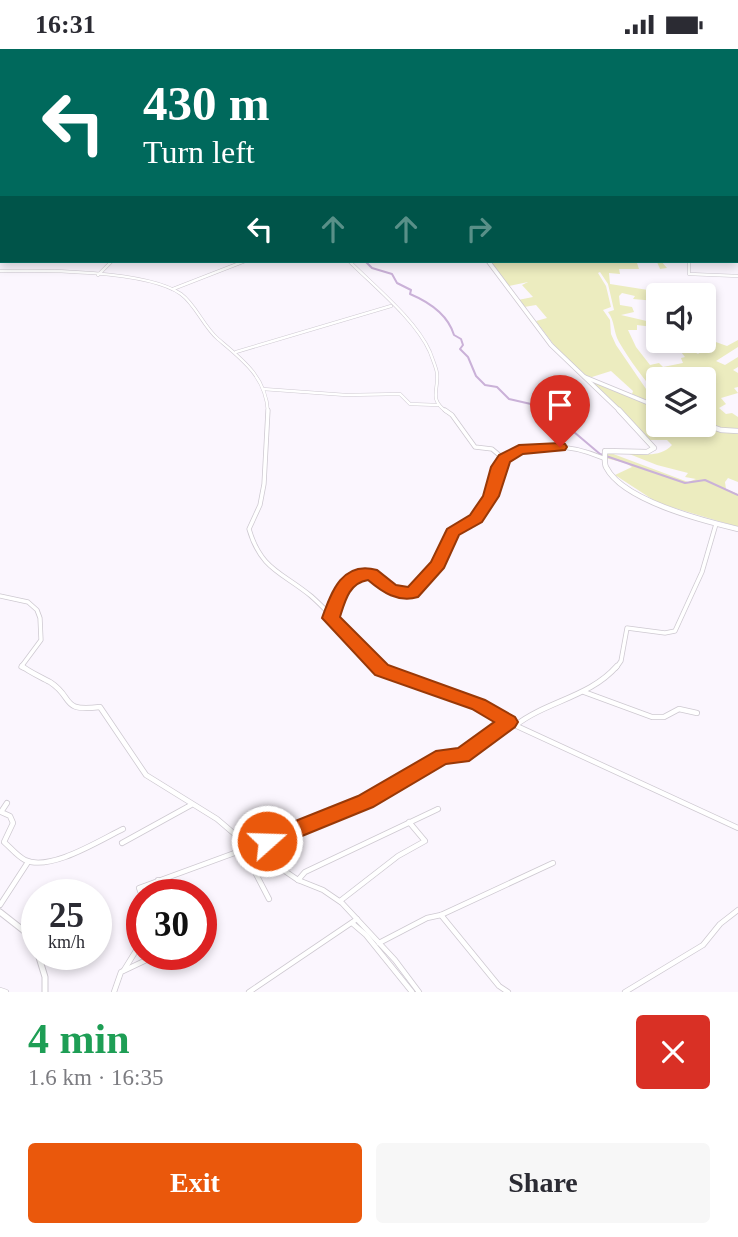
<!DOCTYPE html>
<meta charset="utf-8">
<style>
:root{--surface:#fff;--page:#f7f7f7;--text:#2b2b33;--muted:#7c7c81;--accent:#ea580c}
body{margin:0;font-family:Georgia,serif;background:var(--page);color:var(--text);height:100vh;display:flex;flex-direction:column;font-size:26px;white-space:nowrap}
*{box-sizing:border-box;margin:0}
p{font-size:23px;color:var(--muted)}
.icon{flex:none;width:38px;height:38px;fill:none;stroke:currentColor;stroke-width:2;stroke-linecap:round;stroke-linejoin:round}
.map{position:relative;height:943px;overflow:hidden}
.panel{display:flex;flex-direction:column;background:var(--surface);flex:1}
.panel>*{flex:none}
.top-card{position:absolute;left:0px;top:0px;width:738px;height:214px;box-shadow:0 4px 10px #0003;background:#00695c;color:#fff;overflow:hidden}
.fabs{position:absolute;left:646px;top:234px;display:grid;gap:14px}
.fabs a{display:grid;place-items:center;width:70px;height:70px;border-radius:7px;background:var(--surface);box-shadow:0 4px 10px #0003;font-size:35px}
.speed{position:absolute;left:21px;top:830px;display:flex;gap:14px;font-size:35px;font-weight:700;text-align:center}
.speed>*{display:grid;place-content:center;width:91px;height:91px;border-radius:50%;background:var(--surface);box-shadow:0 4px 10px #0003;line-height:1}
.speed small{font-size:18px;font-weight:400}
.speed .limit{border:10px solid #d22;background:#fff;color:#111}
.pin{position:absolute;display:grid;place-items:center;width:60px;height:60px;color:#fff;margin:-72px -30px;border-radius:50% 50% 50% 0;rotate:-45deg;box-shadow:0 0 7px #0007}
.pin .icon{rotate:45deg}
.me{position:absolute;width:77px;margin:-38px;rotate:70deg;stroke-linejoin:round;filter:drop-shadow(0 0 5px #0008)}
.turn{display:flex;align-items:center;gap:24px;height:147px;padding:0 28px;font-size:32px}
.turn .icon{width:91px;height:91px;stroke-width:2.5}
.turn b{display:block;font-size:49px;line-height:60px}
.lanes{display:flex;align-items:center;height:66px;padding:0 28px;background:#0003;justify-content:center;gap:35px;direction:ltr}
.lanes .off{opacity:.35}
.round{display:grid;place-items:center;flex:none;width:74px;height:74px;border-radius:7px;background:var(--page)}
.summary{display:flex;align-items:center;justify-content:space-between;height:119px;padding:0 28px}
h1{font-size:42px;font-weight:600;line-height:52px;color:#1e9e55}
.button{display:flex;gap:14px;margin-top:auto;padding:14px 28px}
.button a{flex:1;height:80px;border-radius:7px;background:var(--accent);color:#fff;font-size:28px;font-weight:600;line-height:80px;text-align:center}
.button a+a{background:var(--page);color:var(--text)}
.status{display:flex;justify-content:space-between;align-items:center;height:49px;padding:0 35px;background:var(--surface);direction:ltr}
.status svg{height:19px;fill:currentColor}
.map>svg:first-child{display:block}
.green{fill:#ececbf}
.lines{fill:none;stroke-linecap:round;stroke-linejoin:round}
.stream{stroke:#cab1d8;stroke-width:2}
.minor-far2-casing{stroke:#cec9d1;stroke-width:3.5}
.minor-far1-casing{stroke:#cec9d1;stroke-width:5}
.minor-casing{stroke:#cec9d1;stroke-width:6}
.tertiary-far2-casing{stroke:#cec9d1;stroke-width:5}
.tertiary-far1-casing{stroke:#cec9d1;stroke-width:6}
.tertiary-casing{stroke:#cec9d1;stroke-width:7}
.minor-far2{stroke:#fff;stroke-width:2.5}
.minor-far1{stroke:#fff;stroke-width:3.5}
.minor{stroke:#fff;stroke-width:4.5}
.tertiary-far2{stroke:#fff;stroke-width:3.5}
.tertiary-far1{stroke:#fff;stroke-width:4.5}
.tertiary{stroke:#fff;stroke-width:5}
.route{fill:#ea580c;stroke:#983908;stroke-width:2}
</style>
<div class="status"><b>16:31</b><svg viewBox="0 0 49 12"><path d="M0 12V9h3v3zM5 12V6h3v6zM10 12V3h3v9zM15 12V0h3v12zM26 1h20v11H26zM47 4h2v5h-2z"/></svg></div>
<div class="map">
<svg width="738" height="943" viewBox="0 0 738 943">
<rect width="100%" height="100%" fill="#fbf6fe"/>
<g class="green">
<path d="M490,212h171l6,7 -7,1 -3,-7 -20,1 2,6h-20l1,5 -11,-1 1,11 38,6v6l10,3v5l-2,-3 -23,-2 2,-3 -13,-3 -3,3 1,9 12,2 2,5 -13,3 34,8 -2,4 -16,-2v5h-9l8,17 14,18 9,-2 4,4 20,-4 -2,-5 4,-1 -8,-10 11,-4 8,3 -5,4 7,4 15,-13 14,5 11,-6v7l-22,14 9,4 13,-8v10l-5,3 5,3v14l-4,1 4,5 -17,5 5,6 -7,4 7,6 6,-1 6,4v12l-17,-1 -17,-5v-43h-46v16c-14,-17 -28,-35 -39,-54 -6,-11 -4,-21 -11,-30l6,-2 -6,-26 -8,-12 -2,1 8,13 5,21 -8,3 7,10 1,14 5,11 41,60 -25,-11 1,-3 -22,-20 -19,6 -6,-1 -29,-27 -21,-28 11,-3 -11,-13 -12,2 -6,-7 15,-3 -11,-12 6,-3 -19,4z"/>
<path d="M588,329l70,30v17h46l34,7v50l-10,-4 -3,4 1,7 12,5v33l-80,-24 -43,-28 17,-8 -6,-4 -21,-5 3,-6 80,30 8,-3 -11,-2 3,-4 -31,-8 -38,-15c18,3 39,10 53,-5l-5,-5h-17z"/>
</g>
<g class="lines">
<g class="stream">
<path d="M439,2l3,-2"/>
<path d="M365,212l7,7 20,6 5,9 14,7 -1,4c19,8 38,21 44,41l7,4 2,6 -3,4 8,8 8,19 9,9 12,2 12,12 35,8 7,7 15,4 8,14 26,22 85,29 20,-3 33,15"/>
</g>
<defs>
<g id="minor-far2">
<path d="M610,0l5,2"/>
<path d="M349,212c25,25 67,59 81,91 2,6 6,15 7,21 2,17 -9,26 10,39"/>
<path d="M689,212v13l49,2"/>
<path d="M0,222c42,-1 147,-1 181,23 15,11 22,32 37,45 25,21 48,38 50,73"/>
<path d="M98,226l14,-14"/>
<path d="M173,240l72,-28"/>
<path d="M236,303l155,-46"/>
<path d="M263,340l83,6 54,-1 10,10 28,1"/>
</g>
<g id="minor-far1">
<path d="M268,361l-4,74 -4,21 -11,24c12,41 33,43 62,67 24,21 46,49 68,72"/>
<path d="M445,361l7,5 23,32 17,2 12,10"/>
<path d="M0,547l28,6 9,8 3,8 1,22 -20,27 2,1"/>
<path d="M331,568c7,-17 11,-37 30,-44 16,5 30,25 48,21 12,-2 27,-23 32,-34 3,-7 3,-15 7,-21 7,-12 25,-17 35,-31 10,-13 8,-27 15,-40 19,-33 77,-22 105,-10"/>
<path d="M616,619l5,-7 6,-33 38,5 10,-2 27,-59 14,-48"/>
</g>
<g id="minor">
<path d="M22,617c7,6 19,11 28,16 25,16 9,30 50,25l46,68 71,44 34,29 47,32 25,10 19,13 53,57 24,32"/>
<path d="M377,617l101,39 30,17 230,106"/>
<path d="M584,643l68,25h12l15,-8 18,4"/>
<path d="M516,676c31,-24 74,-28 101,-59"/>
<path d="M7,754l-6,9 9,4 3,7 -9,19c7,6 13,14 21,18 25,12 75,-20 98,-31"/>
<path d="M268,793l12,24"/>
<path d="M122,794l69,-38"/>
<path d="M244,802l25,48"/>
<path d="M158,831l5,14"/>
<path d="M298,831l7,-8 133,-63"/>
<path d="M142,847l-3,-8 199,-73 50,-24 55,-35 22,-2 43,-32"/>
<path d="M340,852l58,-45 27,-15 -16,-19"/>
<path d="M0,856l28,-43"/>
<path d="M441,866l58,71 9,6"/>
<path d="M352,874l14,12 46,57"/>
<path d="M379,894l48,-25 14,-3 112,-52"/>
<path d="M124,921l18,-29"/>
<path d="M0,941l6,2"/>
<path d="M114,943l7,-20 38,-18"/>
<path d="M249,943l108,-73"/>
<path d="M625,943l78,-47 17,-21 18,-14"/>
</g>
<g id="tertiary-far2">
<path d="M488,212l63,84 70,67"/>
<path d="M585,328l73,30"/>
</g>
<g id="tertiary-far1">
<path d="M619,361l35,38 -7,4 -42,-1c0,5 -1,12 1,16 17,34 98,54 132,62"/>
<path d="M704,375l17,6 17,1"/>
</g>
<g id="tertiary">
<path d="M0,863l28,22 9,16"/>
<path d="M38,905l7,23v15"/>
</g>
</defs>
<use href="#minor-far2" class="minor-far2-casing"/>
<use href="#minor-far1" class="minor-far1-casing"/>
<use href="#minor" class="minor-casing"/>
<use href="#tertiary-far2" class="tertiary-far2-casing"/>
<use href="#tertiary-far1" class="tertiary-far1-casing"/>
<use href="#tertiary" class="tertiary-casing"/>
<use href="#minor-far2" class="minor-far2"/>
<use href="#minor-far1" class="minor-far1"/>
<use href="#minor" class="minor"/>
<use href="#tertiary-far2" class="tertiary-far2"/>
<use href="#tertiary-far1" class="tertiary-far1"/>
<use href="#tertiary" class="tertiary"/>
</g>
<path class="route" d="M560,394l5,1 2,3 -2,3 -42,4 -13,8 -11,34 -17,26 -23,13 -15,33 -26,29c-20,6 -36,-5 -50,-17 -19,3 -23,21 -28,37l48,48 97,35 30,17 3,5 -3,5 -46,34 -23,3 -73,43 -98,40 -8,3 -7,-3 -3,-6 3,-6 98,-39 78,-45 22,-3 36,-26 -22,-13 -97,-34 -53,-57c9,-25 20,-58 55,-48l19,15 12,2 23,-25 16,-33 23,-14 13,-19 8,-29 8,-12 20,-10z"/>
</svg>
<div class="fabs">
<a><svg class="icon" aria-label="sound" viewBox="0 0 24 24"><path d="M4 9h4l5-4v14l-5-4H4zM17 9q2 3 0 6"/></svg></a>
<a><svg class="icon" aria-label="layers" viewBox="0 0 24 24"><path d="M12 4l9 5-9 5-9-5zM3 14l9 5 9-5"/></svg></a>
</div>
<div class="speed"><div>25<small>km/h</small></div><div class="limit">30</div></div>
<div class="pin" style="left:560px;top:398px;background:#d93025"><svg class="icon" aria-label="arrive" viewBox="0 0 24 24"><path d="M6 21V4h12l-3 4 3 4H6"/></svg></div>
<svg class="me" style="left:267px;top:792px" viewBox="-20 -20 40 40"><circle r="17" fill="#ea580c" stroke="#fff" stroke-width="3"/><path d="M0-11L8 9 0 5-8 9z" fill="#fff"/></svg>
<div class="top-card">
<div class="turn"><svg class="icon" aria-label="left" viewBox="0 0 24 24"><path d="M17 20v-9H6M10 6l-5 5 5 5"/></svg><div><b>430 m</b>Turn left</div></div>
<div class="lanes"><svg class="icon" aria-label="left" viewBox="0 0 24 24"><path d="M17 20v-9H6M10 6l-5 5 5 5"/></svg><svg class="icon off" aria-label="ahead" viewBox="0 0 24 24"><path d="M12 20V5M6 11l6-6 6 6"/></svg><svg class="icon off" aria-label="ahead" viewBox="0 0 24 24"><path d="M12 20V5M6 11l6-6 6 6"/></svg><svg class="icon off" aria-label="right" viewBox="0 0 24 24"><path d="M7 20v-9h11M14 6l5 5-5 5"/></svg></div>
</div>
</div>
<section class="panel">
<div class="summary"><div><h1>4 min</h1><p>1.6 km · 16:35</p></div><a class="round" style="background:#d93025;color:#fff"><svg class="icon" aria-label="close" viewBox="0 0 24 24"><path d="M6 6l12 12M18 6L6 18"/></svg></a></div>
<div class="button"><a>Exit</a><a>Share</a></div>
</section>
